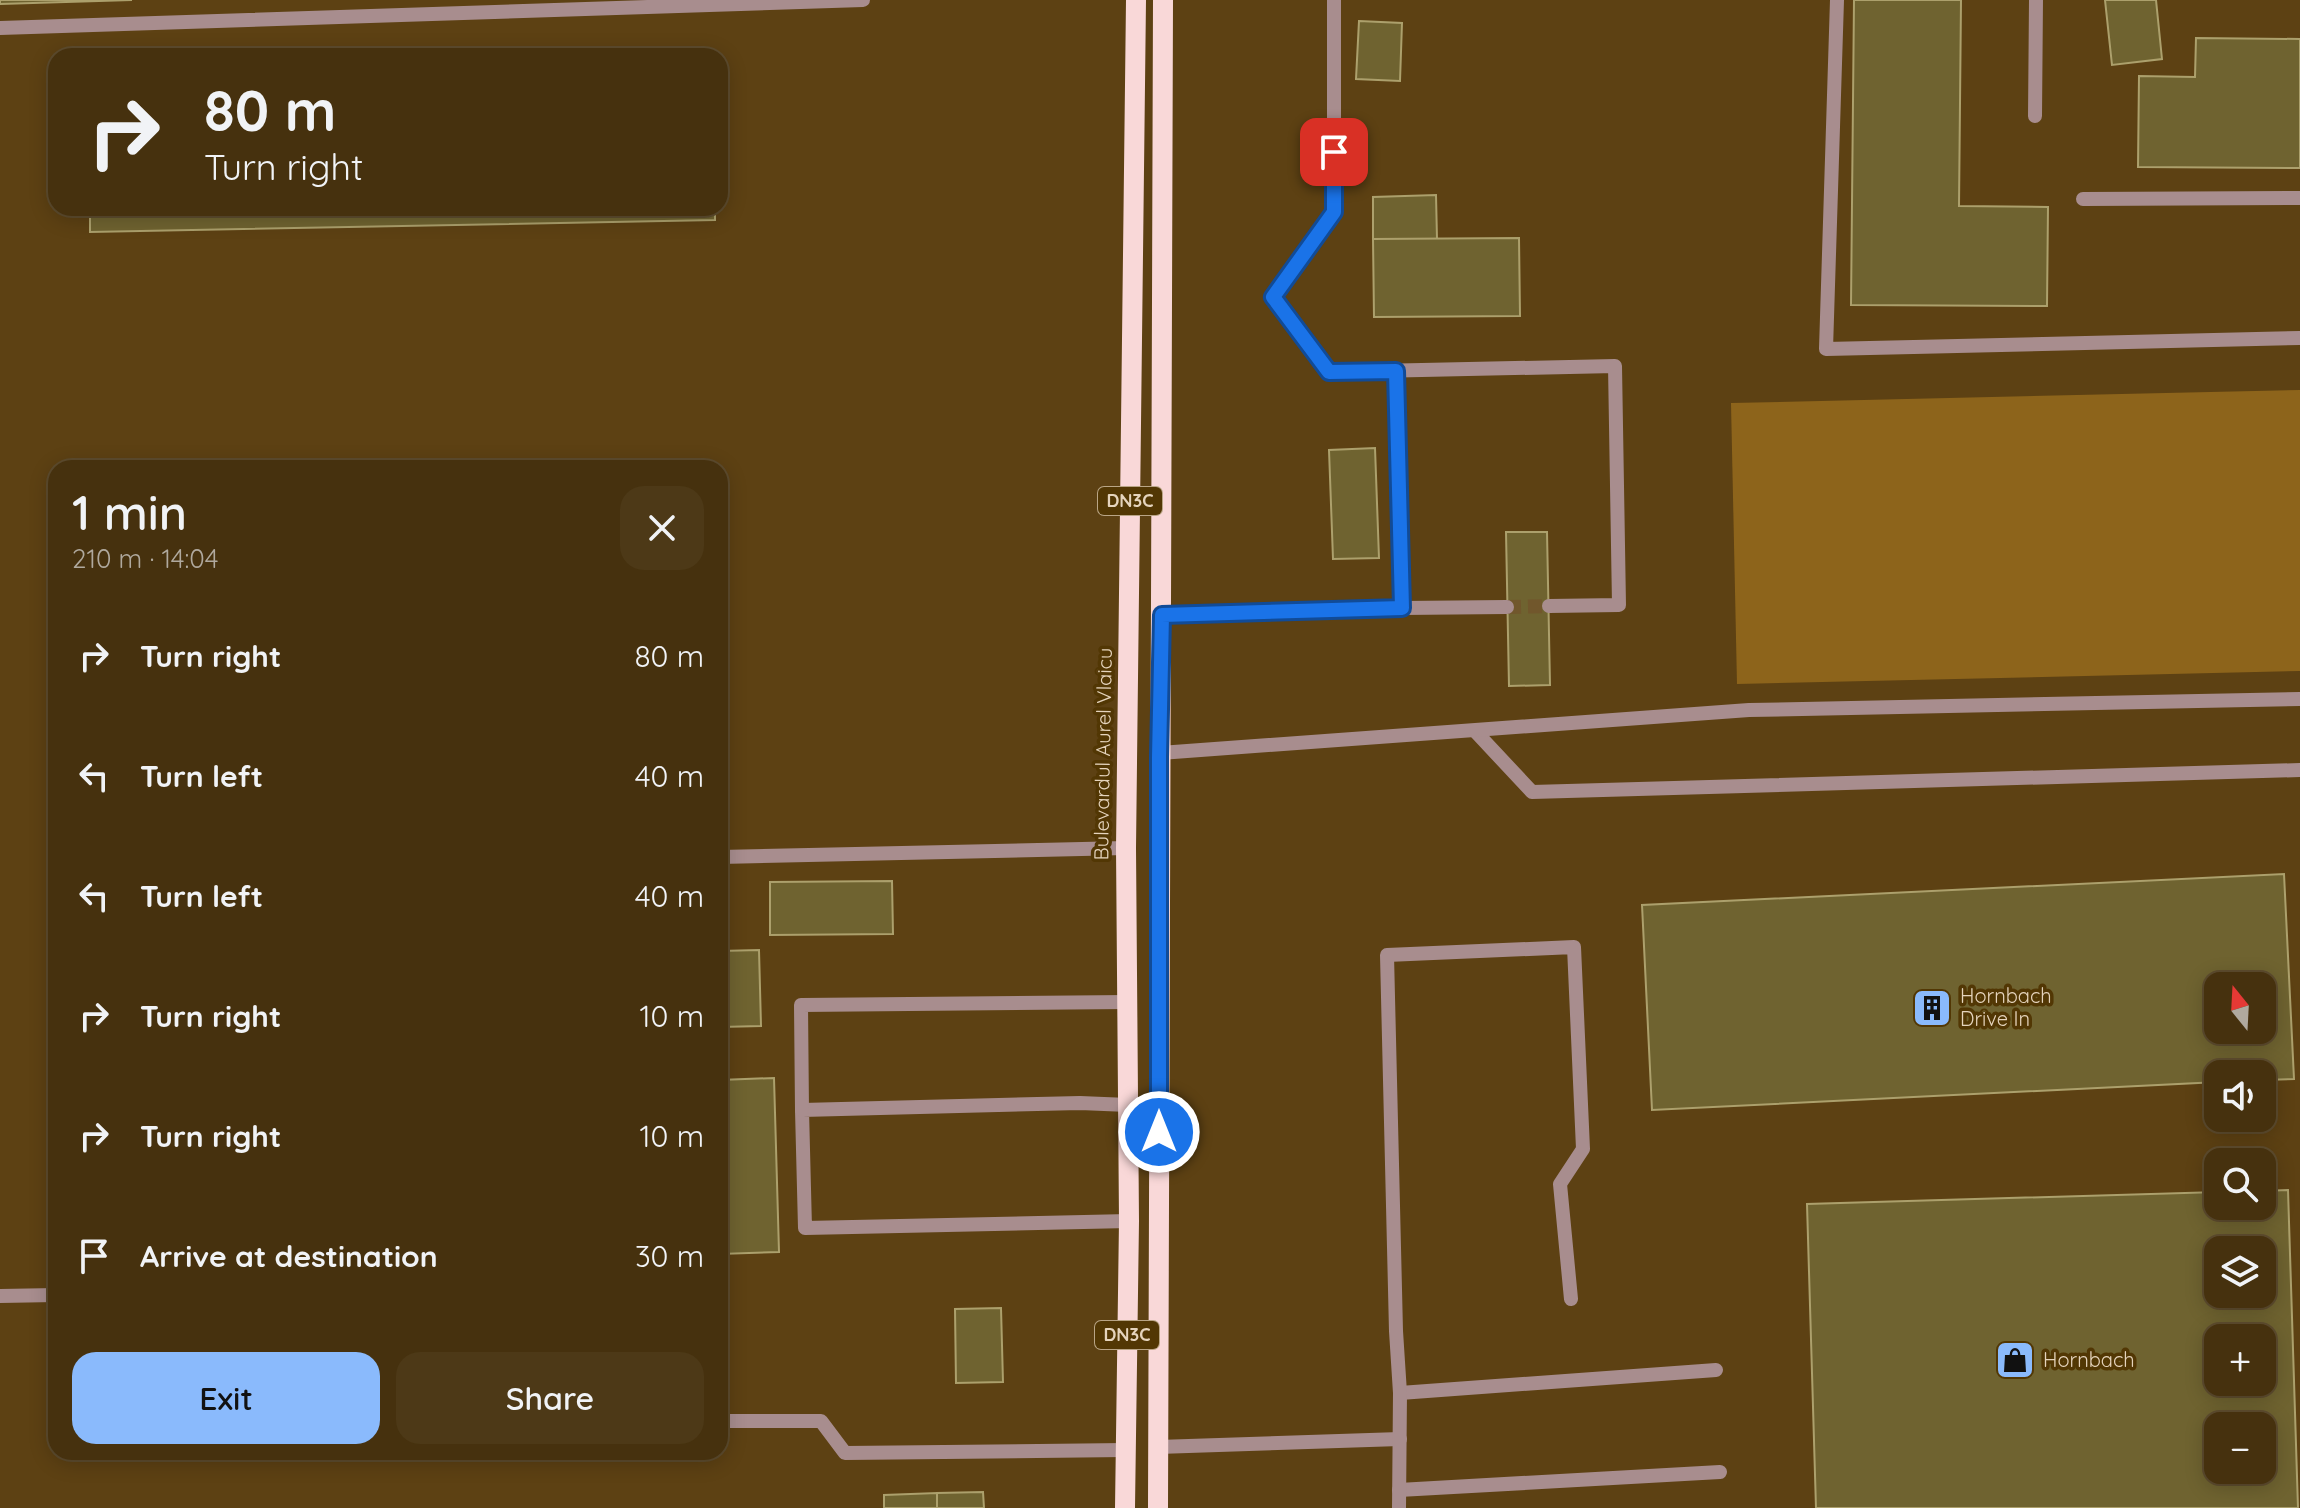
<!DOCTYPE html>
<meta charset="utf-8">
<style>
:root{--surface:#46310e;--page:#4d3917;--text:#f1f3f6;--muted:#b0a99e;--line:#5e4c2e;--accent:#8abafc}
body{margin:0;font-family:Quicksand,sans-serif;background:var(--page);color:var(--text);height:100vh;display:flex;flex-direction:column;font-size:30px;white-space:nowrap}
*{box-sizing:border-box;margin:0}
p{font-size:26px;color:var(--muted)}
.icon{flex:none;width:44px;height:44px;fill:none;stroke:currentColor;stroke-width:2;stroke-linecap:round;stroke-linejoin:round}
.map{position:relative;flex:1;overflow:hidden}
.details{position:absolute;left:48px;top:460px;width:680px;height:1000px;display:flex;flex-direction:column;background:var(--surface);border-radius:24px;box-shadow:0 4px 20px #0003,0 0 0 2px var(--line)}
.details>*{flex:none}
.top-card{position:absolute;left:48px;top:48px;width:680px;height:168px;border-radius:24px;box-shadow:0 4px 20px #0003,0 0 0 2px var(--line);background:#46310e;color:var(--text);overflow:hidden}
.needle{width:52px;rotate:342deg}
.controls{position:absolute;left:2204px;top:972px;display:grid;gap:16px}
.controls a{display:grid;place-items:center;width:72px;height:72px;border-radius:16px;background:var(--surface);box-shadow:0 4px 20px #0003,0 0 0 2px var(--line);font-size:40px}
.pin{position:absolute;display:grid;place-items:center;width:68px;height:68px;color:#fff;margin:-34px;border-radius:16px;box-shadow:0 4px 12px #0006}
.me{position:absolute;width:88px;margin:-44px;rotate:0deg;stroke-linejoin:round;filter:drop-shadow(0 0 6px #0008)}
.turn{display:flex;align-items:center;gap:28px;height:168px;padding:0 24px;font-size:36px}
.turn .icon{width:104px;height:104px;stroke-width:2.5}
.turn b{display:block;font-size:56px;line-height:68px}
.round{display:grid;place-items:center;flex:none;width:84px;height:84px;border-radius:24px;background:var(--page)}
.head{display:flex;align-items:center;justify-content:space-between;height:136px;padding:0 24px}
h1{font-size:48px;font-weight:600;line-height:60px}
.primary-button{display:flex;gap:16px;margin-top:auto;padding:16px 24px}
.primary-button a{flex:1;height:92px;border-radius:24px;background:var(--accent);color:#111;font-size:32px;font-weight:600;line-height:92px;text-align:center}
.primary-button a+a{background:var(--page);color:var(--text)}
ul{padding:0;list-style:none}
li{display:flex;align-items:center;gap:24px;height:120px;padding:0 24px}
li div{flex:1}
li b{display:block;font-size:30px}
li em{font-style:normal}
.map>svg:first-child{display:block}
.green{fill:#8d641b}
.building{fill:#6f6330;stroke:#aca06c;stroke-width:2;fill-rule:evenodd}
.lines{fill:none;stroke-linecap:round;stroke-linejoin:round}
.minor-tunnel{stroke:#71572c;stroke-width:14;stroke-dasharray:14 7;stroke-linecap:butt}
.minor{stroke:#a88d8e;stroke-width:14}
.major{stroke:#f9d8d8;stroke-width:20}
.route-casing{stroke:#114b97;stroke-width:20}
.route{stroke:#1a73e8;stroke-width:14}
.labels{text-anchor:middle;stroke-width:7;stroke-linejoin:round;paint-order:stroke}
.shield{fill:#523704;stroke:#b9a586;stroke-width:2}
.shield-label{font-size:18px;font-weight:bold;fill:#e5d4bd}
.street-label{font-size:20px;fill:#e5d4bd;stroke:#523704}
.poi-label{font-size:20px;fill:#e5d4bd;stroke:#523704;text-anchor:start}
</style>
<div class="map">
<svg width="2300" height="1508" viewBox="0 0 2300 1508">
<rect width="100%" height="100%" fill="#5d4113"/>
<path class="green" d="M2300,390v281l-563,13 -6,-281z"/>
<g class="building">
<path d="M0,0h132l-132,4z"/>
<path d="M1854,0h107l-2,206 89,1 -1,99 -196,-1z"/>
<path d="M2105,0h51l6,59 -50,6z"/>
<path d="M1359,21l43,2 -2,58 -44,-2z"/>
<path d="M2196,38l104,1v129l-162,-1 1,-91 56,1z"/>
<path d="M1436,195l1,44h-64v-42z"/>
<path d="M90,208h625v12l-625,12z"/>
<path d="M1519,238l1,78 -146,1 -1,-78z"/>
<path d="M1375,448l4,110 -46,1 -4,-109z"/>
<path d="M1506,532h41l3,153 -41,1z"/>
<path d="M2284,874l10,205 -32,1v-6h-44v8l-566,28 -10,-205zM2218,986h44v44h-44z"/>
<path d="M892,881l1,53 -123,1v-53z"/>
<path d="M759,950l2,76 -41,1v-76z"/>
<path d="M774,1078l5,174 -59,2v-174z"/>
<path d="M2288,1190l10,318h-482l-9,-304 411,-12v14h44v-15zM2218,1250h44v44h-44zM2218,1338h44v44h-44zM2218,1426h44v44h-44z"/>
<path d="M1001,1308l2,74 -47,1 -1,-74z"/>
<path d="M983,1492l1,16h-47v-15z"/>
<path d="M937,1493v15h-53v-13z"/>
</g>
<g class="lines">
<path class="minor-tunnel" d="M1507,607l42,-1"/>
<g class="minor">
<path d="M1334,0v212l-61,85 56,75 286,-6 4,239 -70,1"/>
<path d="M1837,0l-11,349 474,-11"/>
<path d="M0,28l863,-28"/>
<path d="M2035,116l1,-116"/>
<path d="M2083,199l217,-1"/>
<path d="M1402,608l105,-1"/>
<path d="M1162,615l240,-7 -6,-237"/>
<path d="M1475,731l57,61 768,-22"/>
<path d="M1160,753l589,-43 551,-11"/>
<path d="M720,857l406,-9"/>
<path d="M1128,1105l-48,-2 -278,7 3,118 324,-7"/>
<path d="M802,1110l-1,-105 326,-3"/>
<path d="M0,1296l56,-1"/>
<path d="M1400,1393l316,-23"/>
<path d="M720,1421h101l24,32 280,-3"/>
<path d="M1158,1447l242,-8"/>
<path d="M1399,1490l321,-18"/>
<path d="M1399,1508l1,-115 -4,-62 -9,-376 187,-8 9,202 -23,35 11,115"/>
</g>
<g class="major">
<path d="M1125,1508l4,-287 -3,-373 10,-848"/>
<path d="M1158,1508l5,-1508"/>
</g>
</g>
<g class="lines">
<defs>
<path id="route" d="M1159,1132v-375l3,-142 240,-7 -6,-237 -67,1 -56,-75 61,-85v-60"/>
</defs>
<use href="#route" class="route-casing"/>
<use href="#route" class="route"/>
</g>
<defs>
<symbol id="building-square" viewBox="-11 -11 22 22"><rect x="-9" y="-9" width="18" height="18" rx="4" fill="#8abafc" stroke="#523704"/><path d="M-4-6H4V6H1V3H-1V6H-4ZM-2.5-4.3h1.7v1.8h-1.7ZM.8-4.3h1.7v1.8H.8ZM-2.5-1h1.7V.8h-1.7ZM.8-1h1.7V.8H.8Z" fill="#111"/></symbol>
<symbol id="shop-square" viewBox="-11 -11 22 22"><rect x="-9" y="-9" width="18" height="18" rx="4" fill="#8abafc" stroke="#523704"/><path d="M-5-2.5h2.3a2.7 3.5 0 0 1 5.4 0H5L5.5 6h-11ZM-1.5-2.5h3a1.5 2.3 0 0 0-3 0Z" fill="#111"/></symbol>
</defs>
<g fill-rule="evenodd">
<use href="#building-square" x="1910" y="986" width="44" height="44"/>
<use href="#shop-square" x="1993" y="1338" width="44" height="44"/>
</g>
<g class="labels">
<g class="shield">
<rect x="1098" y="487" width="64" height="28" rx="6"/>
<rect x="1095" y="1321" width="64" height="28" rx="6"/>
</g>
<g class="shield-label">
<text x="1130" y="507">DN3C</text>
<text x="1127" y="1341">DN3C</text>
</g>
<g class="street-label">
<text transform="translate(1103 754) rotate(-89)" y="7">Bulevardul Aurel Vlaicu</text>
</g>
<g class="poi-label">
<text x="1960" y="1003">Hornbach<tspan x="1960" dy="23">Drive In</tspan></text>
<text x="2043" y="1367">Hornbach</text>
</g>
</g>
</svg>
<div class="controls">
<a><svg class="needle" viewBox="-14 -14 28 28"><path d="M0-13l5 13h-10z" fill="#e53935"/><path d="M0 13l5-13h-10z" fill="#b0a99e"/></svg></a>
<a><svg class="icon" aria-label="sound" viewBox="0 0 24 24"><path d="M4 9h4l5-4v14l-5-4H4zM17 9q2 3 0 6"/></svg></a>
<a><svg class="icon" aria-label="search" viewBox="0 0 24 24"><circle cx="10" cy="10" r="6"/><path d="M15 15l6 6"/></svg></a>
<a><svg class="icon" aria-label="layers" viewBox="0 0 24 24"><path d="M12 4l9 5-9 5-9-5zM3 14l9 5 9-5"/></svg></a>
<a>+</a>
<a>−</a>
</div>
<div class="pin" style="left:1334px;top:152px;background:#d93025"><svg class="icon" aria-label="arrive" viewBox="0 0 24 24"><path d="M6 21V4h12l-3 4 3 4H6"/></svg></div>
<svg class="me" style="left:1159px;top:1132px" viewBox="-20 -20 40 40"><circle r="17" fill="#1a73e8" stroke="#fff" stroke-width="3"/><path d="M0-11L8 9 0 5-8 9z" fill="#fff"/></svg>
<div class="top-card">
<div class="turn"><svg class="icon" aria-label="right" viewBox="0 0 24 24"><path d="M7 20v-9h11M14 6l5 5-5 5"/></svg><div><b>80 m</b>Turn right</div></div>
</div>
<section class="details">
<div class="head"><div><h1>1 min</h1><p>210 m · 14:04</p></div><a class="round"><svg class="icon" aria-label="close" viewBox="0 0 24 24"><path d="M6 6l12 12M18 6L6 18"/></svg></a></div>
<ul>
<li><svg class="icon" aria-label="right" viewBox="0 0 24 24"><path d="M7 20v-9h11M14 6l5 5-5 5"/></svg><div><b>Turn right</b></div><em>80 m</em></li>
<li><svg class="icon" aria-label="left" viewBox="0 0 24 24"><path d="M17 20v-9H6M10 6l-5 5 5 5"/></svg><div><b>Turn left</b></div><em>40 m</em></li>
<li><svg class="icon" aria-label="left" viewBox="0 0 24 24"><path d="M17 20v-9H6M10 6l-5 5 5 5"/></svg><div><b>Turn left</b></div><em>40 m</em></li>
<li><svg class="icon" aria-label="right" viewBox="0 0 24 24"><path d="M7 20v-9h11M14 6l5 5-5 5"/></svg><div><b>Turn right</b></div><em>10 m</em></li>
<li><svg class="icon" aria-label="right" viewBox="0 0 24 24"><path d="M7 20v-9h11M14 6l5 5-5 5"/></svg><div><b>Turn right</b></div><em>10 m</em></li>
<li><svg class="icon" aria-label="arrive" viewBox="0 0 24 24"><path d="M6 21V4h12l-3 4 3 4H6"/></svg><div><b>Arrive at destination</b></div><em>30 m</em></li>
</ul>
<div class="primary-button"><a>Exit</a><a>Share</a></div>
</section>
</div>
